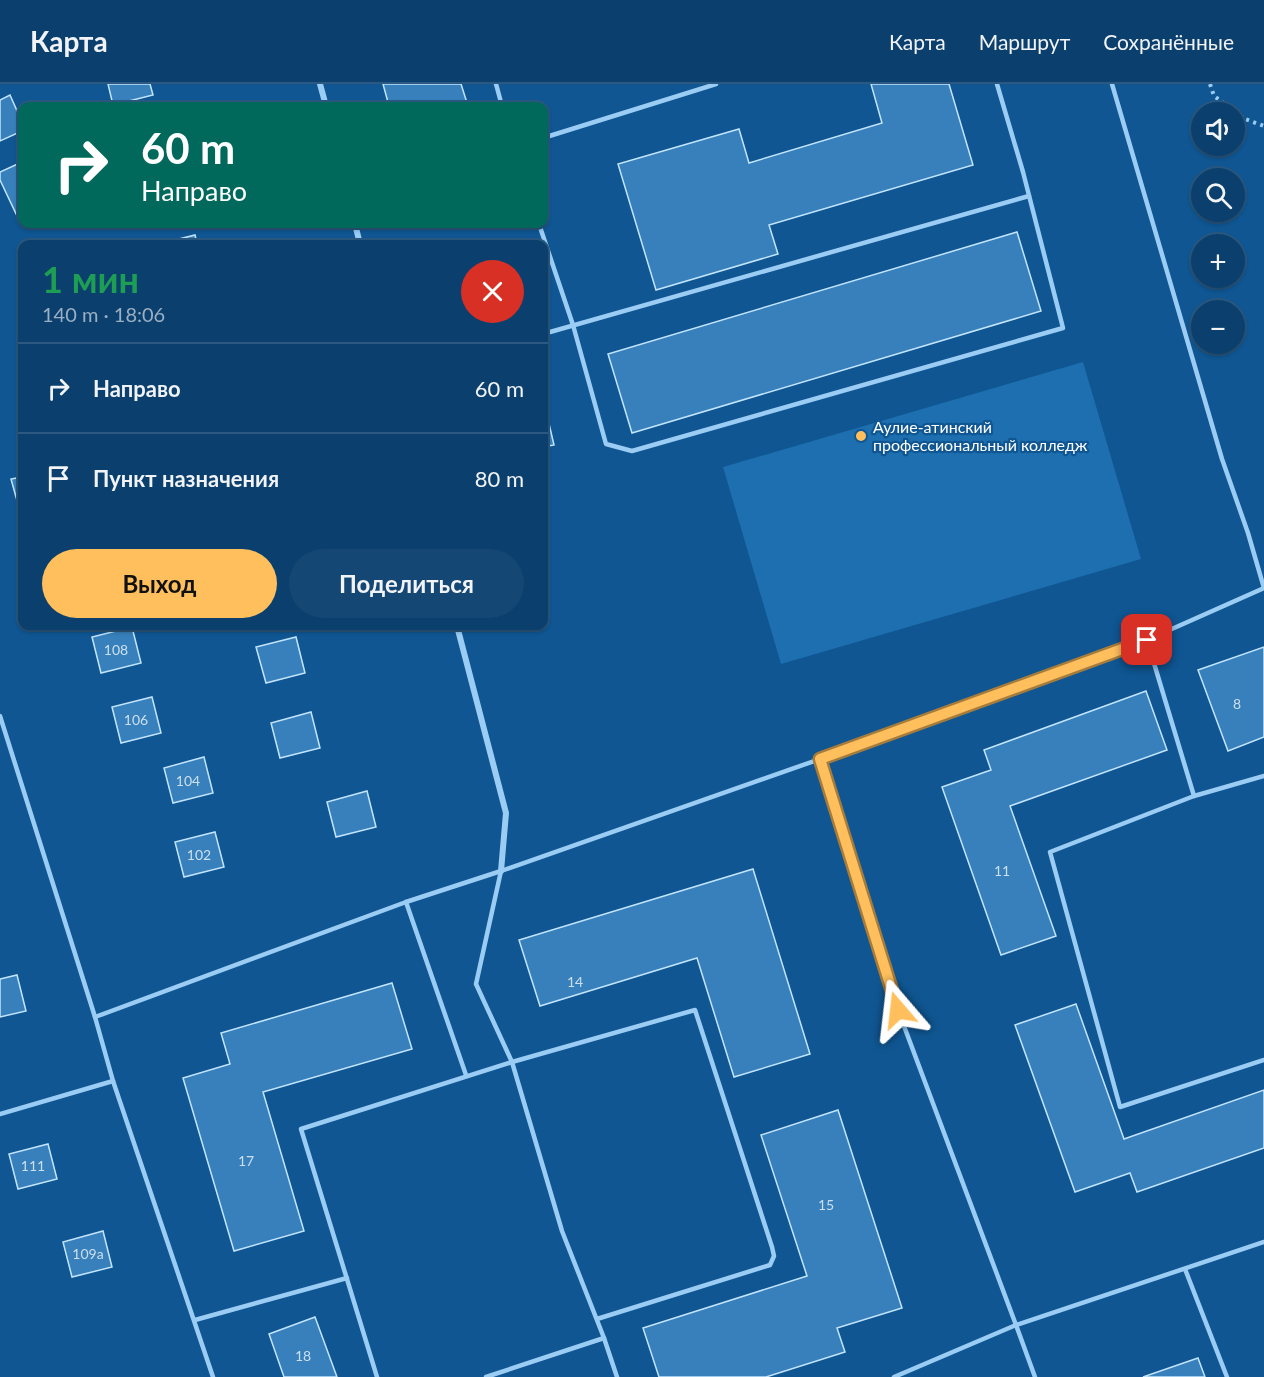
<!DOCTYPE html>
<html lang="ru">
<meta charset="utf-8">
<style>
:root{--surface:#0b406e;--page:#144773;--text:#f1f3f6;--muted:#9aafc2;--line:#2b5981;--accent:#ffbf5d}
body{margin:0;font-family:Lato,sans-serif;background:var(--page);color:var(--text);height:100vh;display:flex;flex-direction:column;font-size:22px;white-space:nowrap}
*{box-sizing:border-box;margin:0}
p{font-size:20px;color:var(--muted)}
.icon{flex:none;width:33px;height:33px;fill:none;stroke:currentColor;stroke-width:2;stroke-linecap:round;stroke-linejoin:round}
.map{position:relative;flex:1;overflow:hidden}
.side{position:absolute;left:18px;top:156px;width:530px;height:390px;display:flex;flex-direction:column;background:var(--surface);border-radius:12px;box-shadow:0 2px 4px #0004,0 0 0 2px var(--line)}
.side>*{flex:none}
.banner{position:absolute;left:18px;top:18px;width:530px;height:126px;border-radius:12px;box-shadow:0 2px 4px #0004,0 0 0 2px var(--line);background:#00695c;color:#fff;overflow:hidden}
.buttons{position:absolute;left:1191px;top:18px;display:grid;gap:12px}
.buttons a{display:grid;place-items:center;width:54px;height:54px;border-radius:50%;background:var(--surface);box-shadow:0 2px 4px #0004,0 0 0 2px var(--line);font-size:30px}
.pin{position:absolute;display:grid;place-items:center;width:51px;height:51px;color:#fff;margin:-26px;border-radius:12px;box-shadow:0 3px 9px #0006}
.me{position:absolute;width:66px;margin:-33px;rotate:343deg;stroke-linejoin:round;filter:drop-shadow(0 0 4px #0008)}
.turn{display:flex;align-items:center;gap:21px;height:126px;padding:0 24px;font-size:27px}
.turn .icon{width:78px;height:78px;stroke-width:2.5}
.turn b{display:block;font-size:42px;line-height:51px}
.round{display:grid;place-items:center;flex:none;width:63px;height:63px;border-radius:32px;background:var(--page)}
.summary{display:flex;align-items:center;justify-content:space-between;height:102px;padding:0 24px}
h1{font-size:36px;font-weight:700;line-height:45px;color:#1e9e55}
.button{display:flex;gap:12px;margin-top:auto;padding:12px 24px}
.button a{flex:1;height:69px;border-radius:36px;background:var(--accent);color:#111;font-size:24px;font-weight:700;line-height:69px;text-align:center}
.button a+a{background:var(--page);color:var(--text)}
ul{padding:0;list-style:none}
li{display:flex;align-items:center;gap:18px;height:90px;padding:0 24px;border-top:2px solid var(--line)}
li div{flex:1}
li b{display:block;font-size:22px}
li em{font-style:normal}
header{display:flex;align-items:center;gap:36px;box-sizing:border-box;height:84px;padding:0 30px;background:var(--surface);border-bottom:2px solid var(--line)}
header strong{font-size:28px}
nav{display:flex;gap:33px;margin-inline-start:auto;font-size:21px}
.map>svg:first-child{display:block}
.green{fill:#1d6fb0}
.building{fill:#3780bb;stroke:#c2e4fe;stroke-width:1.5}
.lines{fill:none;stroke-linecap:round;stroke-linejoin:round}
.path{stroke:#9accf4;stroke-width:4;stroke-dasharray:3 4.5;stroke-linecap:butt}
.service{stroke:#9accf4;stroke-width:4.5}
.minor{stroke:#9accf4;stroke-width:6}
.route-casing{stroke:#a67c3c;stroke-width:15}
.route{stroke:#ffbf5d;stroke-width:10}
.poi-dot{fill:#ffbf5d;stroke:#0f5692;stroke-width:2}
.labels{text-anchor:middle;stroke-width:4.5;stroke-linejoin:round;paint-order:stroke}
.number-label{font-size:14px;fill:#cddfee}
.poi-label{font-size:16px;fill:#fff;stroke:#0f5692;text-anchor:start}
</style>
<header>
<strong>Карта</strong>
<nav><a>Карта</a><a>Маршрут</a><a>Сохранённые</a></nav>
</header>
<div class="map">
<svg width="1264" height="1293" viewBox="0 0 1264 1293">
<rect width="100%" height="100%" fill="#0f5692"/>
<path class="green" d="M1083,278l58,197 -360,105 -58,-197z"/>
<g class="building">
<path d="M108,0h42l3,11 -40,10z"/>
<path d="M383,0h78l7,22h-79z"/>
<path d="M871,0h78l24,81 -204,60 9,29 -122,36 -38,-126 121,-35 10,34 133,-40z"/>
<path d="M10,11l12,27v9l-22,10v-41z"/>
<path d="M22,78v57l-3,1 -19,-40v-8z"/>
<path d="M1017,148l24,79 -409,122 -24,-79z"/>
<path d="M195,151l2,9h-38z"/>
<path d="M543,314l11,47 -11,2z"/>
<path d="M22,393v38h-1l-10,-36z"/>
<path d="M132,543l9,36 -40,10 -9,-36z"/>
<path d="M296,553l9,36 -39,10 -10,-36z"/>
<path d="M1264,563v90l-36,14 -30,-81z"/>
<path d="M1146,607l21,59 -157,56 46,130 -55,19 -59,-168 49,-17 -7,-20z"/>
<path d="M152,613l9,36 -40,10 -9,-36z"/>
<path d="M311,628l9,36 -40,10 -9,-35z"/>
<path d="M204,673l9,36 -40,10 -9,-35z"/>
<path d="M367,707l9,36 -40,10 -9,-35z"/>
<path d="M215,748l9,35 -40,10 -9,-35z"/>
<path d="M753,785l57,185 -76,23 -37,-119 -157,48 -21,-66z"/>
<path d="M17,891l9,36 -26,6v-38z"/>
<path d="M392,899l20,66 -149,43 41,139 -70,20 -51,-173 47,-14 -9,-31z"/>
<path d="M1076,920l48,135 140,-49v58l-127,44 -7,-19 -55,19 -60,-167z"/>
<path d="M838,1026l64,198 -65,20 8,24 -79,25h-107l-16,-49 164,-52 -46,-141z"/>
<path d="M48,1060l9,35 -39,10 -9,-35z"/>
<path d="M103,1147l9,36 -40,10 -9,-35z"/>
<path d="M315,1233l22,60h-53l-15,-43z"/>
<path d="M1198,1274l7,19h-62z"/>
</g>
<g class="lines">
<path class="path" d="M1210,0l4,12 31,23 19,7"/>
<g class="service">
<path d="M496,0l6,22"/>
<path d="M1112,0l110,375 26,74 16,55 -117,52 47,156"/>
<path d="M543,54l173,-54"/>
<path d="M539,140l34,101 33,119 26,7 431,-123 -40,-156 -26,-88"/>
<path d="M543,250l486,-138"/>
<path d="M0,632l95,301 18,64 100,296"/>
<path d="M820,675l327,-119"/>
<path d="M1264,692l-70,20 -144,56 70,255 144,-47"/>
<path d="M406,818l60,173"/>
<path d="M95,933l311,-115 95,-31 319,-112 78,251 118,315 248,-83"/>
<path d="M0,1030l113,-33"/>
<path d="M1185,1185l42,108"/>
<path d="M597,1235l173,-54 4,-9 -2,-9 -77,-237 -183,52 50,169 42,107 13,39"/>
<path d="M195,1236l152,-42"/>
<path d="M377,1293l-76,-248 211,-67 -36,-78 25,-113"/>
<path d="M486,1293l118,-39"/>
<path d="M894,1293l122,-52 19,52"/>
</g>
<g class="minor">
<path d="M320,0l6,22"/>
<path d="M355,140l5,20"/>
<path d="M457,542l49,187 -5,58"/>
</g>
</g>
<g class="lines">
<defs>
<path id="route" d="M898,926l-78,-251 327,-119"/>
</defs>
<use href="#route" class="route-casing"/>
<use href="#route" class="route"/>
</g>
<circle class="poi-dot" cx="861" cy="352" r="6"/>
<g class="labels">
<g class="number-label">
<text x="116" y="571">108</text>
<text x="1237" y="625">8</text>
<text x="136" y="641">106</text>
<text x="188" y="702">104</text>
<text x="199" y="776">102</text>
<text x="1002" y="792">11</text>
<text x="575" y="903">14</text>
<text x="246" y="1082">17</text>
<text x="33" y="1087">111</text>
<text x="826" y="1126">15</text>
<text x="88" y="1175">109а</text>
<text x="303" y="1277">18</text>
</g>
<g class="poi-label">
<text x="873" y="349">Аулие-атинский<tspan x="873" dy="18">профессиональный колледж</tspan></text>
</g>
</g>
</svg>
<div class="buttons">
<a><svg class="icon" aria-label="sound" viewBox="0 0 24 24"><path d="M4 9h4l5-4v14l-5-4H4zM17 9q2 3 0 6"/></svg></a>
<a><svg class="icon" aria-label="search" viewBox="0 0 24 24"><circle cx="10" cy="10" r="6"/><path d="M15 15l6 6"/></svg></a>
<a>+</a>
<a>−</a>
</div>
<div class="pin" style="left:1147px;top:556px;background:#d93025"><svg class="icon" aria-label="arrive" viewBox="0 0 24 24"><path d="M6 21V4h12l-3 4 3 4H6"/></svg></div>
<svg class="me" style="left:898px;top:926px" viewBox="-20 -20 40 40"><path d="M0-17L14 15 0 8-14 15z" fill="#ffbf5d" stroke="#fff" stroke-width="4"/></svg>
<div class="banner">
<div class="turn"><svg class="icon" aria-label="right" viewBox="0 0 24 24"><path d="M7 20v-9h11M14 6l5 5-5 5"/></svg><div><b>60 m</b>Направо</div></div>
</div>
<section class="side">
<div class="summary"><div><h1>1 мин</h1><p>140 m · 18:06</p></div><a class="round" style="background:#d93025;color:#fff"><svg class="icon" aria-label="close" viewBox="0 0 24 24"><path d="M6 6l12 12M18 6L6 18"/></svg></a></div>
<ul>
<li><svg class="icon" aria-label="right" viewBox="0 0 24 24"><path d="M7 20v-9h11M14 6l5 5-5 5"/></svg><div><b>Направо</b></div><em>60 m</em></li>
<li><svg class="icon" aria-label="arrive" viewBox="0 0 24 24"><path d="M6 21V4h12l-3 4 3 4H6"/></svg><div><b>Пункт назначения</b></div><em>80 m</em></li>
</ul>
<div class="button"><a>Выход</a><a>Поделиться</a></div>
</section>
</div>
